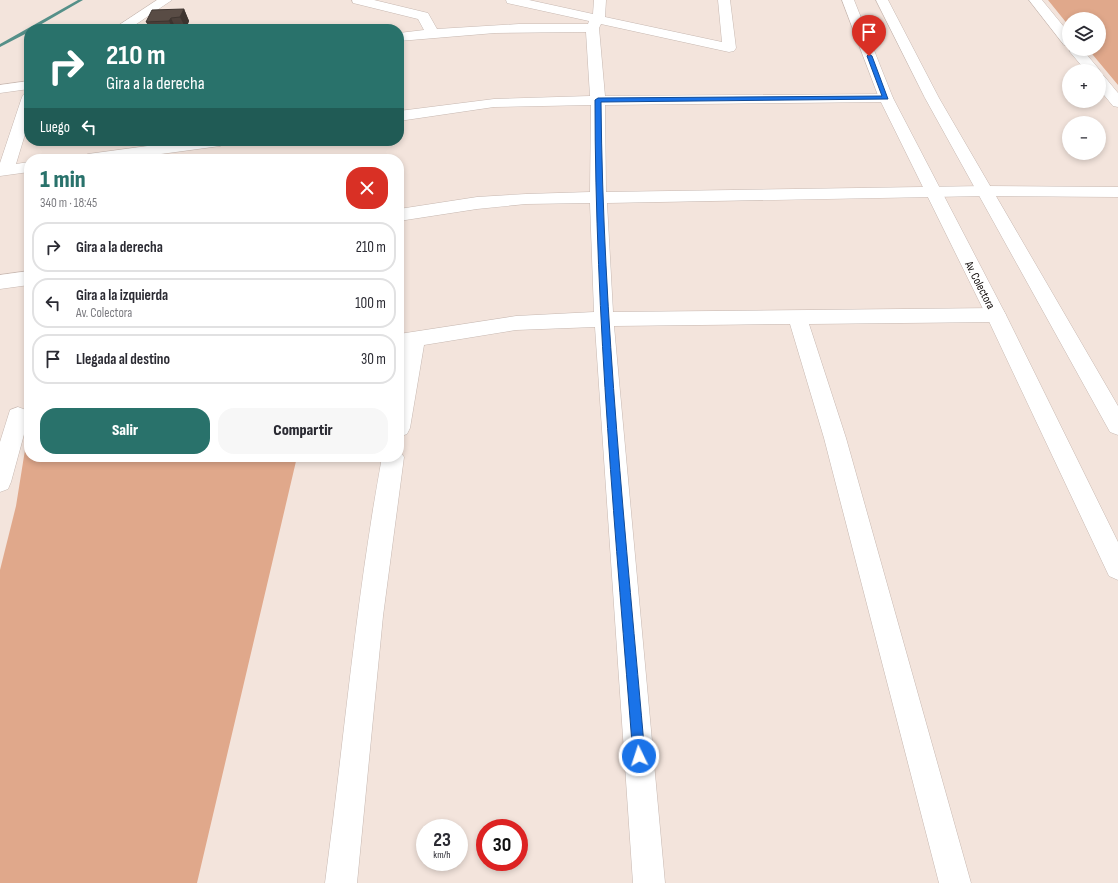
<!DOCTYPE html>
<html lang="es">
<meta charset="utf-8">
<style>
:root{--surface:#fff;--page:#f7f7f7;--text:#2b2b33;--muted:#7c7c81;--line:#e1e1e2;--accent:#29726b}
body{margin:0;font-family:"Sofia Sans Condensed",sans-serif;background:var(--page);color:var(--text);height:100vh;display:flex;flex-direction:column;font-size:15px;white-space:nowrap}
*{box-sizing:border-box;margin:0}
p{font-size:13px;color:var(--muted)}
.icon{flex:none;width:22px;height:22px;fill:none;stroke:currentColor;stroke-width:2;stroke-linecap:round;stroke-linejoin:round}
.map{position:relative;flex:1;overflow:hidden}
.panel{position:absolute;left:24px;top:154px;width:380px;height:308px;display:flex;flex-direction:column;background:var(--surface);border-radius:16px;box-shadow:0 2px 6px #0003}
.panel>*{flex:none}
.banner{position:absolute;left:24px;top:24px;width:380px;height:122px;border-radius:16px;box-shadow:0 2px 6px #0003;background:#29726b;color:#fff;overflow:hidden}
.controls{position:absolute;left:1062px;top:12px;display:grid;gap:8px}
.controls a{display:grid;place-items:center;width:44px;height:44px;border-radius:50%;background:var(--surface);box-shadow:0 2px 6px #0003;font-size:20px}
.speed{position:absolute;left:416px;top:819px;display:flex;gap:8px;font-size:20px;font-weight:700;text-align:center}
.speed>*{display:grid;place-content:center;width:52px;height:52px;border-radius:50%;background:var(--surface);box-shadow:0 2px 6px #0003;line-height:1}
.speed small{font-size:10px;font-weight:400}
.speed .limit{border:6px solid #d22;background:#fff;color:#111}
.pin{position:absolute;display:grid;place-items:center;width:34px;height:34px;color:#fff;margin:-41px -17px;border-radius:50% 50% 50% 0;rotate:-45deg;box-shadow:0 0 4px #0007}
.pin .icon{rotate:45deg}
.me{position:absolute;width:44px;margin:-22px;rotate:356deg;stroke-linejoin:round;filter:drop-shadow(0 0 3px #0008)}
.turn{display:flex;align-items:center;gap:14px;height:84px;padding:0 16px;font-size:18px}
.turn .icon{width:52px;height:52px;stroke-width:2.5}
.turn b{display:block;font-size:28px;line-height:34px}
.then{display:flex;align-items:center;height:38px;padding:0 16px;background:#0003;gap:8px;font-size:15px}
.round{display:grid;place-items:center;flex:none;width:42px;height:42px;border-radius:16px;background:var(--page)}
.head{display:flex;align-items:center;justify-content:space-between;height:68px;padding:0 16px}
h1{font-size:24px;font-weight:800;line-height:30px;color:var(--accent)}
.action{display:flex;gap:8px;margin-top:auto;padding:8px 16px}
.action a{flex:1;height:46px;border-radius:16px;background:var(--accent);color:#fff;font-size:16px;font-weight:800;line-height:46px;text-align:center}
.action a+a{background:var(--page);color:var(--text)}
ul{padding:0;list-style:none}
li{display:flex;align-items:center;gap:12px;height:50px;margin:0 8px 6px;padding:0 8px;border:2px solid var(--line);border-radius:16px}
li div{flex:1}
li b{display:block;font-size:15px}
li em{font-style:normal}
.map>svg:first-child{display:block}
.green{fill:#e0a88b}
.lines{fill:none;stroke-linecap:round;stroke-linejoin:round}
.stream{fill:#559089;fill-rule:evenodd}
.street-casing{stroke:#c7b8b1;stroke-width:1}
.secondary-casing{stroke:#c7b8b1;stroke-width:1}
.street{fill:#fff;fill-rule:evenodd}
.secondary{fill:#fff;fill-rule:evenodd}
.wall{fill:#4d413b}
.shaded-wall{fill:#3e3530}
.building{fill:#594c45;stroke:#3e3530}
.route{fill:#1a73e8;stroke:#114b97}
.labels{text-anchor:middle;stroke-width:4;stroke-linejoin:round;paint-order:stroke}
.street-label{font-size:12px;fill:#0f0a08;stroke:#fff}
</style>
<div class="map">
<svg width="1118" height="883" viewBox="0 0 1118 883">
<rect width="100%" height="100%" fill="#f3e4dc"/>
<g class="green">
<path d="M1048,0h70v85l-30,-36h11v-30h-30v7z"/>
<path d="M29,425v32h268l-100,426h-197v-313l16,-64z"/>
</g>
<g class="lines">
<path class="stream" d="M78,0h5l-50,29h-4v3l-29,15v-3z"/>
<defs>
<g id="street">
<path d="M157,0h15l-43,29h-16z"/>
<path d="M352,0h22l54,13 9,16 82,-5h69l1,-3 -82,-18 -1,-3h23l64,14 1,-14h12l-1,17 117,25 -4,-42h12l6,48 -2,3 -5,1 -128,-28 -2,4 6,68 281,-2 5,1 2,3 -2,3 -5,1 -281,3 1,87 379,-6 133,1v10l-133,-1 -378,7 6,109 383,-4 7,2 3,5 -3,5 -7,2 -187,2 37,114 125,445h-32l-115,-445 -34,-114 -176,2 51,557h-32l-38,-556 -79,3 -92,15 -14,83 -3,6 -8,3v-66l4,-22 -4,1v-16l117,-18 78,-4 -4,-109 -64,1 -49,5 -78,12v-12l78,-12 49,-3 64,-2 1,-87 -97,2 -95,14v-10l95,-12 96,-3 -4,-64 -91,1 -96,8v-8l25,-3 -6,-11 -65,-16z"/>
<path d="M1029,0h13l27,33v13l-5,-1z"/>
<path d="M1069,48l13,1 16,19 2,3 -1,2v-2h-13l-16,-19z"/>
<path d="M1099,75l5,1 14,17v14l-5,-1 -14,-17z"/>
<path d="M29,81v8l-29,4v-8z"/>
<path d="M29,93v28l-13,43 13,-2v10l-29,4v-13l22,-66 2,-3z"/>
<path d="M185,141h43l-2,3 -6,2 -96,13h-44l2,-3 6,-2z"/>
<path d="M29,271v14l-29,4v-14z"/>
<path d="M18,407l8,3 3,6 -18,66 -3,7 -8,3v-50l10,-32z"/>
<path d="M399,450l5,7 -21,159 -26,267h-32c19,-142 31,-285 57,-426h17z"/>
</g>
<g id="secondary">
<path d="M842,0h12l39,98 113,217 112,227v38l-9,-4 -123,-261 -107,-217z"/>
<path d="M876,0h12l51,98 179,308v29l-8,-3 -185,-334z"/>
</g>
</defs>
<use href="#street" class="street-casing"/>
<use href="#secondary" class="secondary-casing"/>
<use href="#street" class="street"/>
<use href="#secondary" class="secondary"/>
</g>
<path class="wall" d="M184,9l5,12 -3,8h-36l-4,-7z"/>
<g class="shaded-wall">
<path d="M184,9l5,12 -3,8 -6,-12z"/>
<path d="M171,18l5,11h-3l-4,-8z"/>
</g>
<path class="building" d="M184,9l-4,8 -9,1 -2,3 -23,1 6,-12z"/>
<path class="route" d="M869,54l3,2 16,43 -287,3c2,219 25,436 44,654l-2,4 -4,2 -4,-2 -2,-4c-17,-218 -38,-437 -38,-656l3,-2 284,-2 -15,-40z"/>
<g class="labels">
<g class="street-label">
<text transform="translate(980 285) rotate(63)" y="4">Av. Colectora</text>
</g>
</g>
</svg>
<div class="controls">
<a><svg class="icon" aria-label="layers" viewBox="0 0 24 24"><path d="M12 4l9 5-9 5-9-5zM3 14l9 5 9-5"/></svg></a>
<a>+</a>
<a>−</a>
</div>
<div class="speed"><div>23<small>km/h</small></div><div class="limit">30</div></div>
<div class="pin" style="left:869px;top:56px;background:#d93025"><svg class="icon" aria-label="arrive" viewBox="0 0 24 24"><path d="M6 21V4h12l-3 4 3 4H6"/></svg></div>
<svg class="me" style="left:639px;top:756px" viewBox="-20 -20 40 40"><circle r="17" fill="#1a73e8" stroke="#fff" stroke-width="3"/><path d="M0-11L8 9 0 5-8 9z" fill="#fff"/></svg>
<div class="banner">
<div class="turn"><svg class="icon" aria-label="right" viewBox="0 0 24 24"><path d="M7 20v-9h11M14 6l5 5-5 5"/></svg><div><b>210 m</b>Gira a la derecha</div></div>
<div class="then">Luego<svg class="icon" aria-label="left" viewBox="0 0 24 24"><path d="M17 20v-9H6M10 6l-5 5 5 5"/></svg></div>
</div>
<section class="panel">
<div class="head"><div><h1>1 min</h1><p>340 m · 18:45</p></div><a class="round" style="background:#d93025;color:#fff"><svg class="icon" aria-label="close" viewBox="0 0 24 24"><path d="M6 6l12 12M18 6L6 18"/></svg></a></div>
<ul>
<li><svg class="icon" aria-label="right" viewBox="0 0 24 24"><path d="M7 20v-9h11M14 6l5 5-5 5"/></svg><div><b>Gira a la derecha</b></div><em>210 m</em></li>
<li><svg class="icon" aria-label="left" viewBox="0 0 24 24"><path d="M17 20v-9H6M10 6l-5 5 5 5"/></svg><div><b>Gira a la izquierda</b><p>Av. Colectora</p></div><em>100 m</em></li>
<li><svg class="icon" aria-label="arrive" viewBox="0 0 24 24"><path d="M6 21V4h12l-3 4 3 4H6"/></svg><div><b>Llegada al destino</b></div><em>30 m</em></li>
</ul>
<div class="action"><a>Salir</a><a>Compartir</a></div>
</section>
</div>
